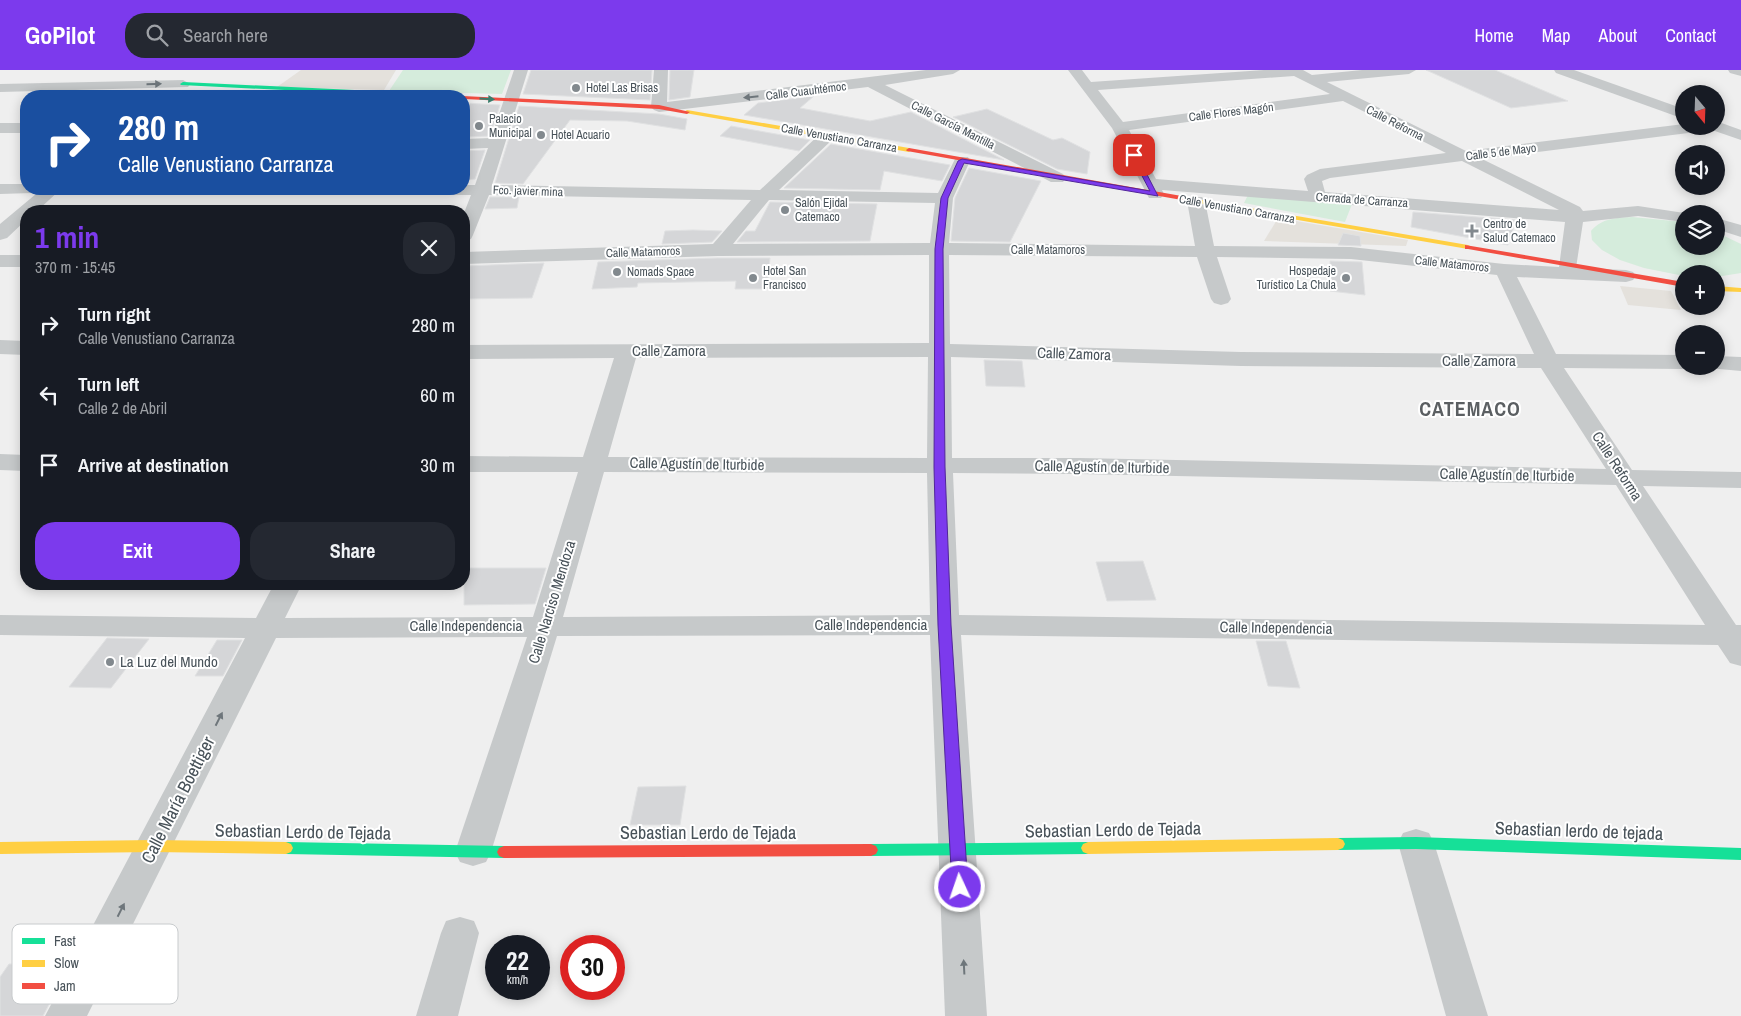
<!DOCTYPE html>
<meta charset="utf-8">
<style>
:root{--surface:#171b24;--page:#242831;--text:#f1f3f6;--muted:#9ea1a6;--accent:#7c3aed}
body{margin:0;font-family:"Archivo Narrow",sans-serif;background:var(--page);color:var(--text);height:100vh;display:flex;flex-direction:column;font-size:19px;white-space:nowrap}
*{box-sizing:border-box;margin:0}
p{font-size:16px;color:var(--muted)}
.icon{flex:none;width:28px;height:28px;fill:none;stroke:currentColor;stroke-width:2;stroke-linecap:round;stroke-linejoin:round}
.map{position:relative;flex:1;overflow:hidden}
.panel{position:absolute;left:20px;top:135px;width:450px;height:385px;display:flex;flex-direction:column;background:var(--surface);border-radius:20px;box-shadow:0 2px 12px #0003}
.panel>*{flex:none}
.top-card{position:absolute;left:20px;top:20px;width:450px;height:105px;border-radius:20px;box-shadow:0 2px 12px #0003;background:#1a4fa0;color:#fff;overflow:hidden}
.needle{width:32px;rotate:161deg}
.fabs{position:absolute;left:1675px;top:15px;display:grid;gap:10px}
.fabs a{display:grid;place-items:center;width:50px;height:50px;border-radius:50%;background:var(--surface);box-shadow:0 2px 12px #0003;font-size:25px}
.speed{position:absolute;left:485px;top:865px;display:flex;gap:10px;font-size:25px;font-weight:700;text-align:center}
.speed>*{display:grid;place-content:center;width:65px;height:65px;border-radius:50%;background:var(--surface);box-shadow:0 2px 12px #0003;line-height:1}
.speed small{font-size:12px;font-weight:400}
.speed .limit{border:8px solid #d22;background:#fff;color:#111}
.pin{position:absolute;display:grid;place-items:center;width:42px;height:42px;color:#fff;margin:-21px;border-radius:10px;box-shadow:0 2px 8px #0006}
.me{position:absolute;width:55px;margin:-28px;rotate:357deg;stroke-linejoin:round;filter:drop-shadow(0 0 4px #0008)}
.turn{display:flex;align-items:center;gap:18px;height:105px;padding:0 15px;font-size:22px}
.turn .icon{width:65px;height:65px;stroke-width:2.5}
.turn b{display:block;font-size:35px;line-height:42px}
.round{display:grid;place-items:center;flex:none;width:52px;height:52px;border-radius:20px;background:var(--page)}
.headline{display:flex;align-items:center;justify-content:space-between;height:85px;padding:0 15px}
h1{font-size:30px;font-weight:700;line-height:38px;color:var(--accent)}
.button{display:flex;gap:10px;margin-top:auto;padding:10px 15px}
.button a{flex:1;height:58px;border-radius:20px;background:var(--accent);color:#fff;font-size:20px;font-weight:700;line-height:58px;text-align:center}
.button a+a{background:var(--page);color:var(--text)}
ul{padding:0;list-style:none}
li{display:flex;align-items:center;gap:15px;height:70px;padding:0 15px}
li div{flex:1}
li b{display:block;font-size:19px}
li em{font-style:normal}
header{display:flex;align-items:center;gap:30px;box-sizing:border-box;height:70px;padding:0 25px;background:var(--accent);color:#fff}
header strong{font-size:24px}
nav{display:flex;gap:28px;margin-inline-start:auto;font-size:18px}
.search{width:350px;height:45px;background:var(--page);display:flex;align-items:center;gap:12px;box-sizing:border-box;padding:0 18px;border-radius:20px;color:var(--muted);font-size:19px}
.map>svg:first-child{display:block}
.commercial{fill:#e4e1dc}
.green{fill:#d5ecdc}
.building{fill:#d5d6d8;stroke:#e0e1e2}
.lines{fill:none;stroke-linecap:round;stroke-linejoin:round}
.street{fill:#c6c9ca;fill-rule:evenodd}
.fast{fill:#16e098;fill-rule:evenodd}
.slow{fill:#ffcf43;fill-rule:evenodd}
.jam{fill:#f24e42;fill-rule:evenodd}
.oneway{fill:#6e767b}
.oneway2{fill:#397d6c}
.route{fill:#7c3aed;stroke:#51269a}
.poi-dot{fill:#82898e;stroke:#fff;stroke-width:2}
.labels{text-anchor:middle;stroke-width:4;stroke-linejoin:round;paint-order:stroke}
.far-poi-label{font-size:12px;fill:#485259;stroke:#fff;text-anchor:start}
.far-street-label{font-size:12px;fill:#485259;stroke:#fff}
.street-label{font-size:15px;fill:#485259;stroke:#fff}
.poi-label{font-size:15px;fill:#485259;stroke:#fff;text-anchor:start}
.near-street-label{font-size:18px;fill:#485259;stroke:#fff}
.district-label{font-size:20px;font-weight:bold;letter-spacing:1px;fill:#5b5f62;stroke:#fff}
.key{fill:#fff;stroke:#c8cbcd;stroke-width:1}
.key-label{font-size:14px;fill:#485259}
</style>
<header>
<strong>GoPilot</strong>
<div class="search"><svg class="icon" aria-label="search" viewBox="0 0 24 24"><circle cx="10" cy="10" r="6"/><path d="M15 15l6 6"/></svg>Search here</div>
<nav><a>Home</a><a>Map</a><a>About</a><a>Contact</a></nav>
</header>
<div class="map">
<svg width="1741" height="946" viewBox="0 0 1741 946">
<rect width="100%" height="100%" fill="#efefef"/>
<g class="commercial">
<path d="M301,0h95l-12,20 -107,-3z"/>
<path d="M1278,148l130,22 -2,6 -142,-5z"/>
<path d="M1620,216l51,5 10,19 -53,-5z"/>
</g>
<g class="green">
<path d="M403,0h108l-9,24 -113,-3z"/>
<path d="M1249,123l103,11 -7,18 -101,-19z"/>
<path d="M1632,147l52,5v24h32v-14l25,12v29l-25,4v-3h-32v2l-40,-8 -24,-8 -18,-10 -10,-10 -1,-9c11,-13 25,-13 41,-14z"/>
</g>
<g class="building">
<path d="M531,0h121l-2,30 -127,-6z"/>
<path d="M670,0h24l-4,27 -21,3z"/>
<path d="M1426,0h69l73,31 -57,7z"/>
<path d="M814,26l-14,12 70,13 41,-9 93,48 -260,-45 14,-12z"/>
<path d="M464,33l36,2 -10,31 -26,1z"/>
<path d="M519,36l140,8 28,5 -2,11 -58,-9 -57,-1 -47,64 -28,-1z"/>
<path d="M987,39l66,31 9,-2 28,14 -3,22 -30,-5 -104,-52z"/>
<path d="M731,56l79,14 -11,11 -79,-15z"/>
<path d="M831,74l119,21 -8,16 -58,-10 -4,19 -96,-2z"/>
<path d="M485,80l-10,29 -11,1v-29z"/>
<path d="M969,98l72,13 -31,61 -59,-1 4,-43z"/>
<path d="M490,127h29l-2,11 -32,1z"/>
<path d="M770,132l107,2 -7,37 -133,1 9,-11h9z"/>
<path d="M1413,142l103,8 -8,25 -97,-18z"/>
<path d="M665,161l28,-1 29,1 -10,11 -50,2z"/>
<path d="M1343,163l17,3 1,10 -23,-1z"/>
<path d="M718,188h52l-3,31h-32l1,-8 -98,2 -1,4 -45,2 6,-27z"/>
<path d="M1330,191l32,1 3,33 -35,-4z"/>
<path d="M544,193l-12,35 -68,1v-33z"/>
<path d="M984,290l38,1 3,26 -39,-1z"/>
<path d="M1143,491l13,39 -49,1 -11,-39z"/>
<path d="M464,498h82l-11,36 -71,1z"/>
<path d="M107,568l42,1 -38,49 -42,-1z"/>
<path d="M217,570h25l-19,36h-28z"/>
<path d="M1256,571h30l14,47 -32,-2z"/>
<path d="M686,716l-6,39h-50l8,-38z"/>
<path d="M9,894l61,1 -27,51h-43v-39z"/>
</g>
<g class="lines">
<g class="street">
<path d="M514,0h14l-36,115 268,5 61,-57h12l2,3 -2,3 -54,51 159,3 18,-36h12l2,4 -17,37 -4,45 246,3 -8,-45 3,-4h12l3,4 9,45 137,1 153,17 55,3 6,-45 -403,-32 2,4 -3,4h-12l-37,-70 -44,-58h14l9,12 173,-12h39l9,5 50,-5h54l-7,4 -82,8 139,69 218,-27v2h32v-5l25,9v10l-29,-10 -230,29 98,48 3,4 55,-5 53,8h-7v8l-46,-6 -55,6 -7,46 50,2 7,2 3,4 -3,4 -7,2 -109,-5 39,77 128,1v11h8l-8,3 -120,-1 68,102 109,2v16l-98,-2 93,139h5v41l-11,-3 -12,-18 -757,-10 26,381h-42l-15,-381 -373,1 -66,216 -5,10 -13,4 -13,-4 -5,-10 72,-215 -251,1 -189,378h-42l200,-378 -245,-3v-20l256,3 18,-34h28l-17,34 248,-1 45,-145h-114v-16l119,1 31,-99 -150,1v-14l465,-2v-88l-211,1 -254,8v-12l249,-8 38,-44 -262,-5 -16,40 -2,4 -7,2v-28l7,-18 -360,-1 -6,-1 -3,-4h362v-4h11l13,-37 -24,1v-10l27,-1zM1294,6l36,18 -207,28 -25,-32zM1343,31l103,52 -126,16 -13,6 -3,4 4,12 -152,-12 -27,-49zM1462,91l97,49 -234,-18 -3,-11 8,-3zM769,130l166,3 -5,40 -197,1zM949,185l248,2 14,42 3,4 7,2 7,-2 3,-4 -14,-42 134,2 146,16 37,79 -293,-2 -291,-8zM928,287l-1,101 -319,-1 28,-99zM951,287l290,9 300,2 65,101 -526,-11h-128zM604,402l323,1 3,142 -367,2zM953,403l127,1 536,11 89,140 -746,-10z"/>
<path d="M654,0h14l-1,32 259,-32h34l-7,4 -68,11 178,89 3,4 -3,4h-12l-183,-95 -209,25 -5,-2 -3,-3z"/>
<path d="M1554,0h20l110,39v10l-128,-46z"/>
<path d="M1728,0h13v6l-11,-3z"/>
<path d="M183,10l7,4 -2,3 -188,5v-8z"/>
<rect x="0" y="53" width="26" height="10"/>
<path d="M0,114h26v5h9l-3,4 -32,1z"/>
<path d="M42,119h19l-24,22h-11v9l-19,18 -7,2v-16z"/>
<path d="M1716,148l25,7v12l-25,-8z"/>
<rect x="0" y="185" width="26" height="12"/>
<path d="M0,270l26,1v14l-26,-1z"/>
<path d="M1716,286l25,1v14l-33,-3 -1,-2h9z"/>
<path d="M0,384l26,1v16l-26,-1z"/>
<path d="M1416,759l13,4 5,10 54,173h-42l-48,-173 5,-10z"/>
<path d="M460,847l14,4 5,12 -21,83h-42l25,-83 5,-12z"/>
</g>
<g class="fast">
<path d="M183,12l256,12 3,2h-36l-225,-11 -1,-1z"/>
<path d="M1416,767l325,11v12l-325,-11 -78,1 -5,-2 -2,-4 2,-4 5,-2z"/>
<path d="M286,772l218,4 5,2 2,4 -2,4 -5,2 -218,-4 -5,-2 -2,-4 2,-4z"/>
<path d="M1088,772l5,2 2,4 -2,4 -5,2 -217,2 -5,-2 -2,-4 2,-4 5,-2z"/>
</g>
<g class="slow">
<path d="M687,40l222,38 3,2 -3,2 -224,-39 -1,-1z"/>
<path d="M1190,128l278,47 4,2 -4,2 -275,-47 -4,-2z"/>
<path d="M1716,216l25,2v4l-25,-1z"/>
<path d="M1338,768l5,2 2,4 -2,4 -5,2 -250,4 -5,-2 -2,-4 2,-4 5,-2z"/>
<path d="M154,770l132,2 5,2 2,4 -2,4 -5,2 -132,-2 -154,2v-12z"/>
</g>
<g class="jam">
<path d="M462,26l197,9 31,7 -3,2 -28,-5 -195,-10z"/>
<path d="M909,78l284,50 4,2 -4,2 -286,-51 -1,-1z"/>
<path d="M1465,175l219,37v5l-216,-38h-3z"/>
<path d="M871,774l5,2 2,4 -2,4 -5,2 -367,2 -5,-2 -2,-4 2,-4 5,-2z"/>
</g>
</g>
<defs><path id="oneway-solid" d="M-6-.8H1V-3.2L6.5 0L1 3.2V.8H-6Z" transform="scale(1.25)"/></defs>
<g class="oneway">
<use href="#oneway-solid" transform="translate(154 14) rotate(-1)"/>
<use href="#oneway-solid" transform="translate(751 27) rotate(174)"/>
<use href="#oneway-solid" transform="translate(219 649) rotate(-63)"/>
<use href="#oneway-solid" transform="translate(121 840) rotate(-63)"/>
<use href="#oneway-solid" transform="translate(964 897) rotate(-93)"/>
</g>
<use class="oneway2" href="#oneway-solid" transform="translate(487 29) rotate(3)"/>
<path class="route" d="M1134,83l3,2 21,41 -194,-33 -16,35 -5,51 2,218 6,158 17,262 -3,4 -5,2 -6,-2 -2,-4 -14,-262 -4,-158 1,-218 6,-51 17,-37 4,-2 188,32 -19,-36z"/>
<g class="poi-dot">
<circle cx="576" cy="18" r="5"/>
<circle cx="479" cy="56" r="5"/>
<circle cx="541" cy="65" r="5"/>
<circle cx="785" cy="140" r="5"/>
<path d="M1469.5 153.5h5v5h5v5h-5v5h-5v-5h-5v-5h5z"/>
<circle cx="617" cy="202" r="5"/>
<circle cx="753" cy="208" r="5"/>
<circle cx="1346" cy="208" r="5"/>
<circle cx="110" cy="592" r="5"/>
</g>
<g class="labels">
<g class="far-poi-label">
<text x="586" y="22">Hotel Las Brisas</text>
<text x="489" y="53">Palacio<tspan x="489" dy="14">Municipal</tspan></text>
<text x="551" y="69">Hotel Acuario</text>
<text x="795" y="137">Salón Ejidal<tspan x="795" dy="14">Catemaco</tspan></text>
<text x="1483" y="158">Centro de<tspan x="1483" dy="14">Salud Catemaco</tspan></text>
<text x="763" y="205">Hotel San<tspan x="763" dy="14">Francisco</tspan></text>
<text x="1336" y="205" text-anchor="end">Hospedaje<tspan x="1336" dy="14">Turístico La Chula</tspan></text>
<text x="627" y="206">Nomads Space</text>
</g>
<g class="far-street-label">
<text transform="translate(806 21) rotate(-7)" y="4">Calle Cuauhtémoc</text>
<text transform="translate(1231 42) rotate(-7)" y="4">Calle Flores Magón</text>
<text transform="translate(1395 53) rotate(27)" y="4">Calle Reforma</text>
<text transform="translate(953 55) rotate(27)" y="4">Calle García Mantilla</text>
<text transform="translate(839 68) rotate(10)" y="4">Calle Venustiano Carranza</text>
<text transform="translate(1501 82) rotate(-7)" y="4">Calle 5 de Mayo</text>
<text transform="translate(528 121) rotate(2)" y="4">Fco. javier mina</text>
<text transform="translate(1362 130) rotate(4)" y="4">Cerrada de Carranza</text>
<text transform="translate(1237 139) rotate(10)" y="4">Calle Venustiano Carranza</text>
<text x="1048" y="184">Calle Matamoros</text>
<text transform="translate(643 182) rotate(-2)" y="4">Calle Matamoros</text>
<text transform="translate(1452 194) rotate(6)" y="4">Calle Matamoros</text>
</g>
<g class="street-label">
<text x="669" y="286">Calle Zamora</text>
<text transform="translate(1074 284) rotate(2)" y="5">Calle Zamora</text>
<text x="1479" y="296">Calle Zamora</text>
<text transform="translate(697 394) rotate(1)" y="5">Calle Agustín de Iturbide</text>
<text transform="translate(1617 396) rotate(57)" y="5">Calle Reforma</text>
<text transform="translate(1102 397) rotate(1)" y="5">Calle Agustín de Iturbide</text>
<text transform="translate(1507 405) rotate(1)" y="5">Calle Agustín de Iturbide</text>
<text transform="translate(552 532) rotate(-73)" y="5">Calle Narciso Mendoza</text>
<text x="871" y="560">Calle Independencia</text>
<text x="466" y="561">Calle Independencia</text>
<text transform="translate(1276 558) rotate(1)" y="5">Calle Independencia</text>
</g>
<g class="poi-label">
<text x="120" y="597">La Luz del Mundo</text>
</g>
<g class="near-street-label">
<text transform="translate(178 730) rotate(-63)" y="6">Calle María Boettiger</text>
<text transform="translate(1113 760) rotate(-1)" y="6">Sebastian Lerdo de Tejada</text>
<text transform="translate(1579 761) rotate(2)" y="6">Sebastian lerdo de tejada</text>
<text transform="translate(303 762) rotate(1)" y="6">Sebastian Lerdo de Tejada</text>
<text x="708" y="769">Sebastian Lerdo de Tejada</text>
</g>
<g class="district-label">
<text x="1470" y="346">CATEMACO</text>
</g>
</g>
<rect x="12" y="854" width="166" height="80" rx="8" class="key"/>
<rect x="22" y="868" width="23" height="6" fill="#16e098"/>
<rect x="22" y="890" width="23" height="7" fill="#ffcf43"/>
<rect x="22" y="913" width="23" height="6" fill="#f24e42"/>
<g class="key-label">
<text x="54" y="876">Fast</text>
<text x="54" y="898">Slow</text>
<text x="54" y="921">Jam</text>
</g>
</svg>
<div class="fabs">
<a><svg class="needle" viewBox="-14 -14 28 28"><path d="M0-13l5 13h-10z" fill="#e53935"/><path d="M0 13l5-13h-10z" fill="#9ea1a6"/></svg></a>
<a><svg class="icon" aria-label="sound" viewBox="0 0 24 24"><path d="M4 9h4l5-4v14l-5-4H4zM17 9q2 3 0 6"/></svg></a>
<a><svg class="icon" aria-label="layers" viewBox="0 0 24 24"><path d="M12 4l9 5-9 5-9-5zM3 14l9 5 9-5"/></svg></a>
<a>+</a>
<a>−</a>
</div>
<div class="speed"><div>22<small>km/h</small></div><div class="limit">30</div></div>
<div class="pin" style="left:1134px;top:85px;background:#d93025"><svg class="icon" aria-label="arrive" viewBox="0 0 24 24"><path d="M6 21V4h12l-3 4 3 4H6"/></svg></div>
<svg class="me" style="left:960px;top:817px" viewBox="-20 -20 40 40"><circle r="17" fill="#7c3aed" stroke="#fff" stroke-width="3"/><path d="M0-11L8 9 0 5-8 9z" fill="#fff"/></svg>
<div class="top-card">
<div class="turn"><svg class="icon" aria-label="right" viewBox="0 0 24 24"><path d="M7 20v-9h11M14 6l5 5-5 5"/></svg><div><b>280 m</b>Calle Venustiano Carranza</div></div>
</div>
<section class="panel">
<div class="headline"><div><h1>1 min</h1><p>370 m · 15:45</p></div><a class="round"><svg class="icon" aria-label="close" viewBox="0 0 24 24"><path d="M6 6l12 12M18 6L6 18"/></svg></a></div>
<ul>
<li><svg class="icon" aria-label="right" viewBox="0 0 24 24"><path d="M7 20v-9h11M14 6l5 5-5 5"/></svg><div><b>Turn right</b><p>Calle Venustiano Carranza</p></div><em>280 m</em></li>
<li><svg class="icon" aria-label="left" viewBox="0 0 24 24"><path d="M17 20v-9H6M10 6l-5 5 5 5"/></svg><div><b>Turn left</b><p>Calle 2 de Abril</p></div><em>60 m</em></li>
<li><svg class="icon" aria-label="arrive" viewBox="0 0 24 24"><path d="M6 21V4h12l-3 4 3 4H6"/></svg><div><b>Arrive at destination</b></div><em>30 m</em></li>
</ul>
<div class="button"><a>Exit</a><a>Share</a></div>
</section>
</div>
